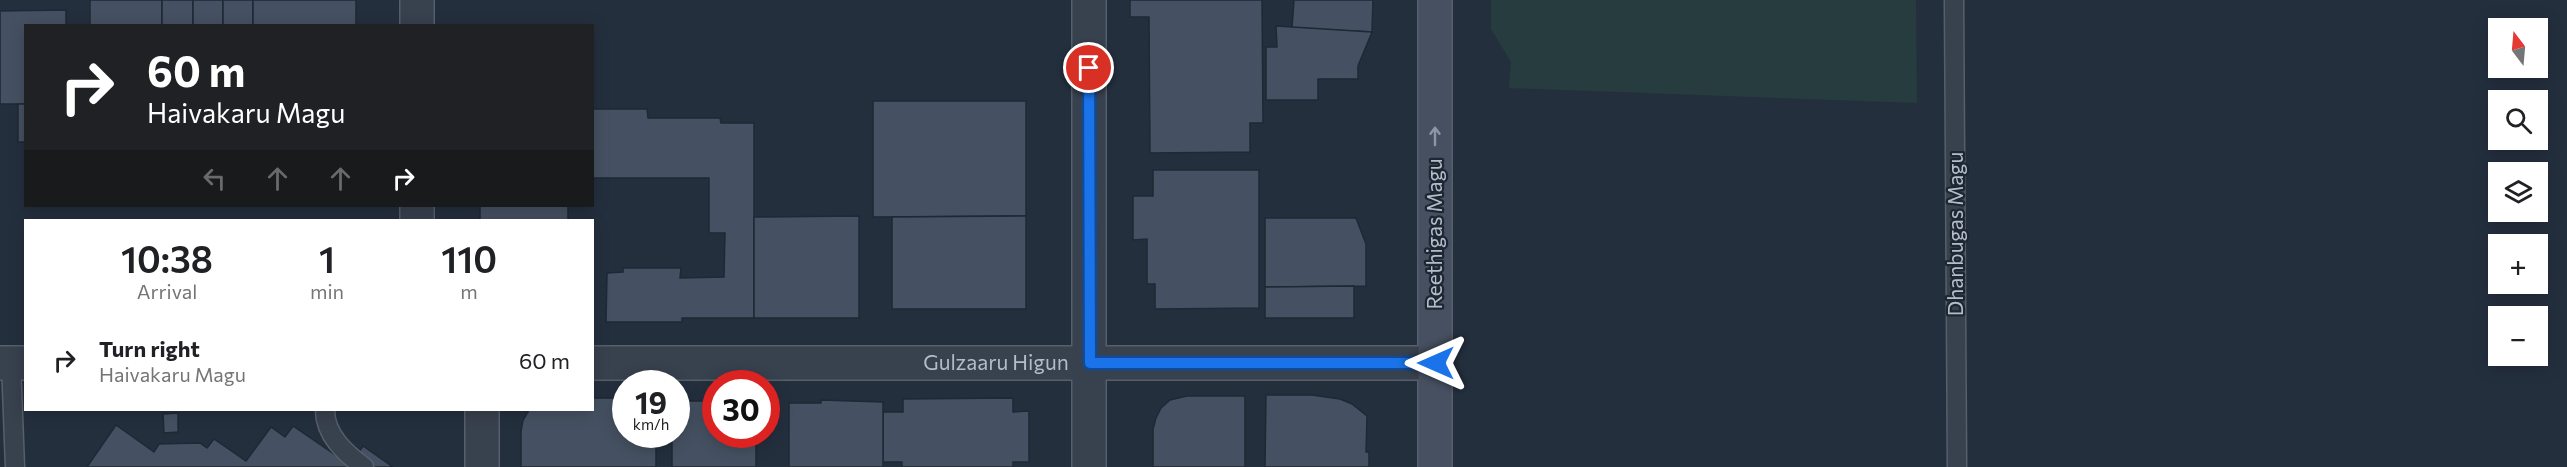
<!DOCTYPE html>
<meta charset="utf-8">
<style>
:root{--surface:#fff;--page:#f6f6f6;--text:#202124;--muted:#757577}
body{margin:0;font-family:Commissioner,sans-serif;background:var(--page);color:var(--text);height:100vh;display:flex;flex-direction:column;font-size:22px;white-space:nowrap}
*{box-sizing:border-box;margin:0}
p{font-size:20px;color:var(--muted)}
.icon{flex:none;width:33px;height:33px;fill:none;stroke:currentColor;stroke-width:2;stroke-linecap:round;stroke-linejoin:round}
.map{position:relative;flex:1;overflow:hidden}
.drawer{position:absolute;left:24px;top:219px;width:570px;height:192px;display:flex;flex-direction:column;background:var(--surface);border-radius:0px;box-shadow:0 3px 15px #0003}
.drawer>*{flex:none}
.banner{position:absolute;left:24px;top:24px;width:570px;height:183px;border-radius:0px;box-shadow:0 3px 15px #0003;background:#202124;color:#fff;overflow:hidden}
.needle{width:39px;rotate:344deg}
.buttons{position:absolute;left:2488px;top:18px;display:grid;gap:12px}
.buttons a{display:grid;place-items:center;width:60px;height:60px;border-radius:0px;background:var(--surface);box-shadow:0 3px 15px #0003;font-size:30px}
.speed{position:absolute;left:612px;top:370px;display:flex;gap:12px;font-size:30px;font-weight:700;text-align:center}
.speed>*{display:grid;place-content:center;width:78px;height:78px;border-radius:50%;background:var(--surface);box-shadow:0 3px 15px #0003;line-height:1}
.speed small{font-size:15px;font-weight:400}
.speed .limit{border:9px solid #d22;background:#fff;color:#111}
.pin{position:absolute;display:grid;place-items:center;width:51px;height:51px;color:#fff;margin:-26px;border:3px solid #fff;border-radius:50%;box-shadow:0 2px 6px #0007}
.me{position:absolute;width:66px;margin:-33px;rotate:270deg;stroke-linejoin:round;filter:drop-shadow(0 0 4px #0008)}
.turn{display:flex;align-items:center;gap:21px;height:126px;padding:0 24px;font-size:27px}
.turn .icon{width:78px;height:78px;stroke-width:2.5}
.turn b{display:block;font-size:42px;line-height:51px}
.lanes{display:flex;align-items:center;height:57px;padding:0 24px;background:#0003;justify-content:center;gap:30px;direction:ltr}
.lanes .off{opacity:.35}
.eta{display:flex;justify-content:space-evenly;align-items:center;height:102px;text-align:center}
.eta b{font-size:36px;font-weight:600;line-height:42px}
ul{padding:0;list-style:none}
li{display:flex;align-items:center;gap:18px;height:78px;padding:0 24px}
li div{flex:1}
li b{display:block;font-size:22px}
li em{font-style:normal}
.map>svg:first-child{display:block}
.green{fill:#263c3f}
.building{fill:#455162;stroke:#1f2835;stroke-width:1.5}
.lines{fill:none;stroke-linecap:round;stroke-linejoin:round}
.lane-casing{stroke:#565f6c;stroke-width:21}
.street-casing{stroke:#565f6c;stroke-width:36}
.secondary-casing{stroke:#565f6c;stroke-width:36}
.lane{stroke:#38414e;stroke-width:18}
.street{stroke:#38414e;stroke-width:33}
.secondary{stroke:#465061;stroke-width:33}
.oneway{stroke:#8e96a5}
.route-casing{stroke:#114b97;stroke-width:15}
.route{stroke:#1a73e8;stroke-width:10}
.labels{text-anchor:middle;stroke-width:4.5;stroke-linejoin:round;paint-order:stroke}
.street-label{font-size:21px;fill:#b4bcc9;stroke:#1d2633}
</style>
<div class="map">
<svg width="2567" height="467" viewBox="0 0 2567 467">
<rect width="100%" height="100%" fill="#242f3e"/>
<path class="green" d="M1491,0h425l1,103 -408,-15 2,-26 -20,-33z"/>
<g class="building">
<rect x="90" y="0" width="72" height="26"/>
<rect x="162" y="0" width="31" height="26"/>
<rect x="193" y="0" width="30" height="26"/>
<rect x="223" y="0" width="30" height="26"/>
<rect x="253" y="0" width="103" height="26"/>
<path d="M1130,0h132l1,123h-13v29l-100,1 -1,-136h-19z"/>
<path d="M1294,0h79l-1,32 -80,-4z"/>
<path d="M66,10v16h-40v78h-26v-93z"/>
<path d="M1276,26l96,6 -14,34v13h-40v21h-52v-53h11z"/>
<path d="M873,101h153v115l-153,1z"/>
<rect x="18" y="104" width="8" height="38"/>
<path d="M592,109h55l1,9h72l1,5h33v195h-72v4h-76l1,-49 16,-1v-4h58l-1,10 44,-1 1,-44h-16v-55h-117z"/>
<path d="M1153,170h106v138l-104,1v-25h-8v-45l-14,1v-44h20z"/>
<rect x="480" y="206" width="88" height="14"/>
<path d="M859,216v102h-105v-101z"/>
<path d="M1026,216v93h-134v-92z"/>
<path d="M1265,218h91l10,26v42l-101,1z"/>
<path d="M1354,286v32h-89v-31z"/>
<path d="M1266,395h46l28,4 12,5 15,12 -1,36h3v15h-104z"/>
<path d="M1187,396h58v71h-92v-38l3,-11 5,-10 9,-8z"/>
<path d="M592,398h34v37h30v32h-135v-36l2,-11 6,-10h63z"/>
<path d="M1013,398v14l16,-1v51h-16v5h-111v-5h-19v-50h20v-13z"/>
<path d="M821,400l62,2v65h-94v-64h32z"/>
<path d="M676,401h40v34h40v32h-84v-32h4z"/>
<path d="M178,413v19l-14,1 -1,-19z"/>
<path d="M116,425l38,27 5,-8 41,-1 7,5 7,-9 32,22 25,-34 14,10 8,-11 57,39 13,-19 30,21h-306z"/>
</g>
<g class="lines">
<defs>
<g id="lane">
<path d="M1954,0l3,467"/>
<path d="M11,363l4,104"/>
<path d="M325,410c0,25 20,43 39,57"/>
</g>
<g id="street">
<path d="M417,0v26"/>
<path d="M417,206v14"/>
<path d="M0,363h26"/>
<path id="s1" d="M592,363h844"/>
<path d="M482,410v57"/>
<path d="M1089,467v-467"/>
</g>
<path id="secondary" d="M1435,0v467"/>
</defs>
<use href="#lane" class="lane-casing"/>
<use href="#street" class="street-casing"/>
<use href="#secondary" class="secondary-casing"/>
<use href="#lane" class="lane"/>
<use href="#street" class="street"/>
<use href="#secondary" class="secondary"/>
</g>
<defs><path id="oneway-shaft" d="M-6 0H5M1.5-3L5.5 0L1.5 3" fill="none" stroke-width="1.6" stroke-linecap="round" stroke-linejoin="round" transform="scale(1.5)"/></defs>
<use class="oneway" href="#oneway-shaft" transform="translate(1435 136) rotate(-90)"/>
<g class="lines">
<defs>
<path id="route" d="M1089,68l1,295h346"/>
</defs>
<use href="#route" class="route-casing"/>
<use href="#route" class="route"/>
</g>
<g class="labels">
<g class="street-label">
<text transform="translate(1435 234) rotate(-90)" y="7">Reethigas Magu</text>
<text transform="translate(1956 234) rotate(-90)" y="7">Dhanbugas Magu</text>
<text dy="7" stroke="none"><textPath href="#s1" startOffset="404">Gulzaaru Higun</textPath></text>
</g>
</g>
</svg>
<div class="buttons">
<a><svg class="needle" viewBox="-14 -14 28 28"><path d="M0-13l5 13h-10z" fill="#e53935"/><path d="M0 13l5-13h-10z" fill="#757577"/></svg></a>
<a><svg class="icon" aria-label="search" viewBox="0 0 24 24"><circle cx="10" cy="10" r="6"/><path d="M15 15l6 6"/></svg></a>
<a><svg class="icon" aria-label="layers" viewBox="0 0 24 24"><path d="M12 4l9 5-9 5-9-5zM3 14l9 5 9-5"/></svg></a>
<a>+</a>
<a>−</a>
</div>
<div class="speed"><div>19<small>km/h</small></div><div class="limit">30</div></div>
<div class="pin" style="left:1089px;top:68px;background:#d93025"><svg class="icon" aria-label="arrive" viewBox="0 0 24 24"><path d="M6 21V4h12l-3 4 3 4H6"/></svg></div>
<svg class="me" style="left:1436px;top:363px" viewBox="-20 -20 40 40"><path d="M0-17L14 15 0 8-14 15z" fill="#1a73e8" stroke="#fff" stroke-width="4"/></svg>
<div class="banner">
<div class="turn"><svg class="icon" aria-label="right" viewBox="0 0 24 24"><path d="M7 20v-9h11M14 6l5 5-5 5"/></svg><div><b>60 m</b>Haivakaru Magu</div></div>
<div class="lanes"><svg class="icon off" aria-label="left" viewBox="0 0 24 24"><path d="M17 20v-9H6M10 6l-5 5 5 5"/></svg><svg class="icon off" aria-label="ahead" viewBox="0 0 24 24"><path d="M12 20V5M6 11l6-6 6 6"/></svg><svg class="icon off" aria-label="ahead" viewBox="0 0 24 24"><path d="M12 20V5M6 11l6-6 6 6"/></svg><svg class="icon" aria-label="right" viewBox="0 0 24 24"><path d="M7 20v-9h11M14 6l5 5-5 5"/></svg></div>
</div>
<section class="drawer">
<div class="eta">
<div><b>10:38</b><p>Arrival</p></div>
<div><b>1</b><p>min</p></div>
<div><b>110</b><p>m</p></div>
</div>
<ul>
<li><svg class="icon" aria-label="right" viewBox="0 0 24 24"><path d="M7 20v-9h11M14 6l5 5-5 5"/></svg><div><b>Turn right</b><p>Haivakaru Magu</p></div><em>60 m</em></li>
</ul>
</section>
</div>
